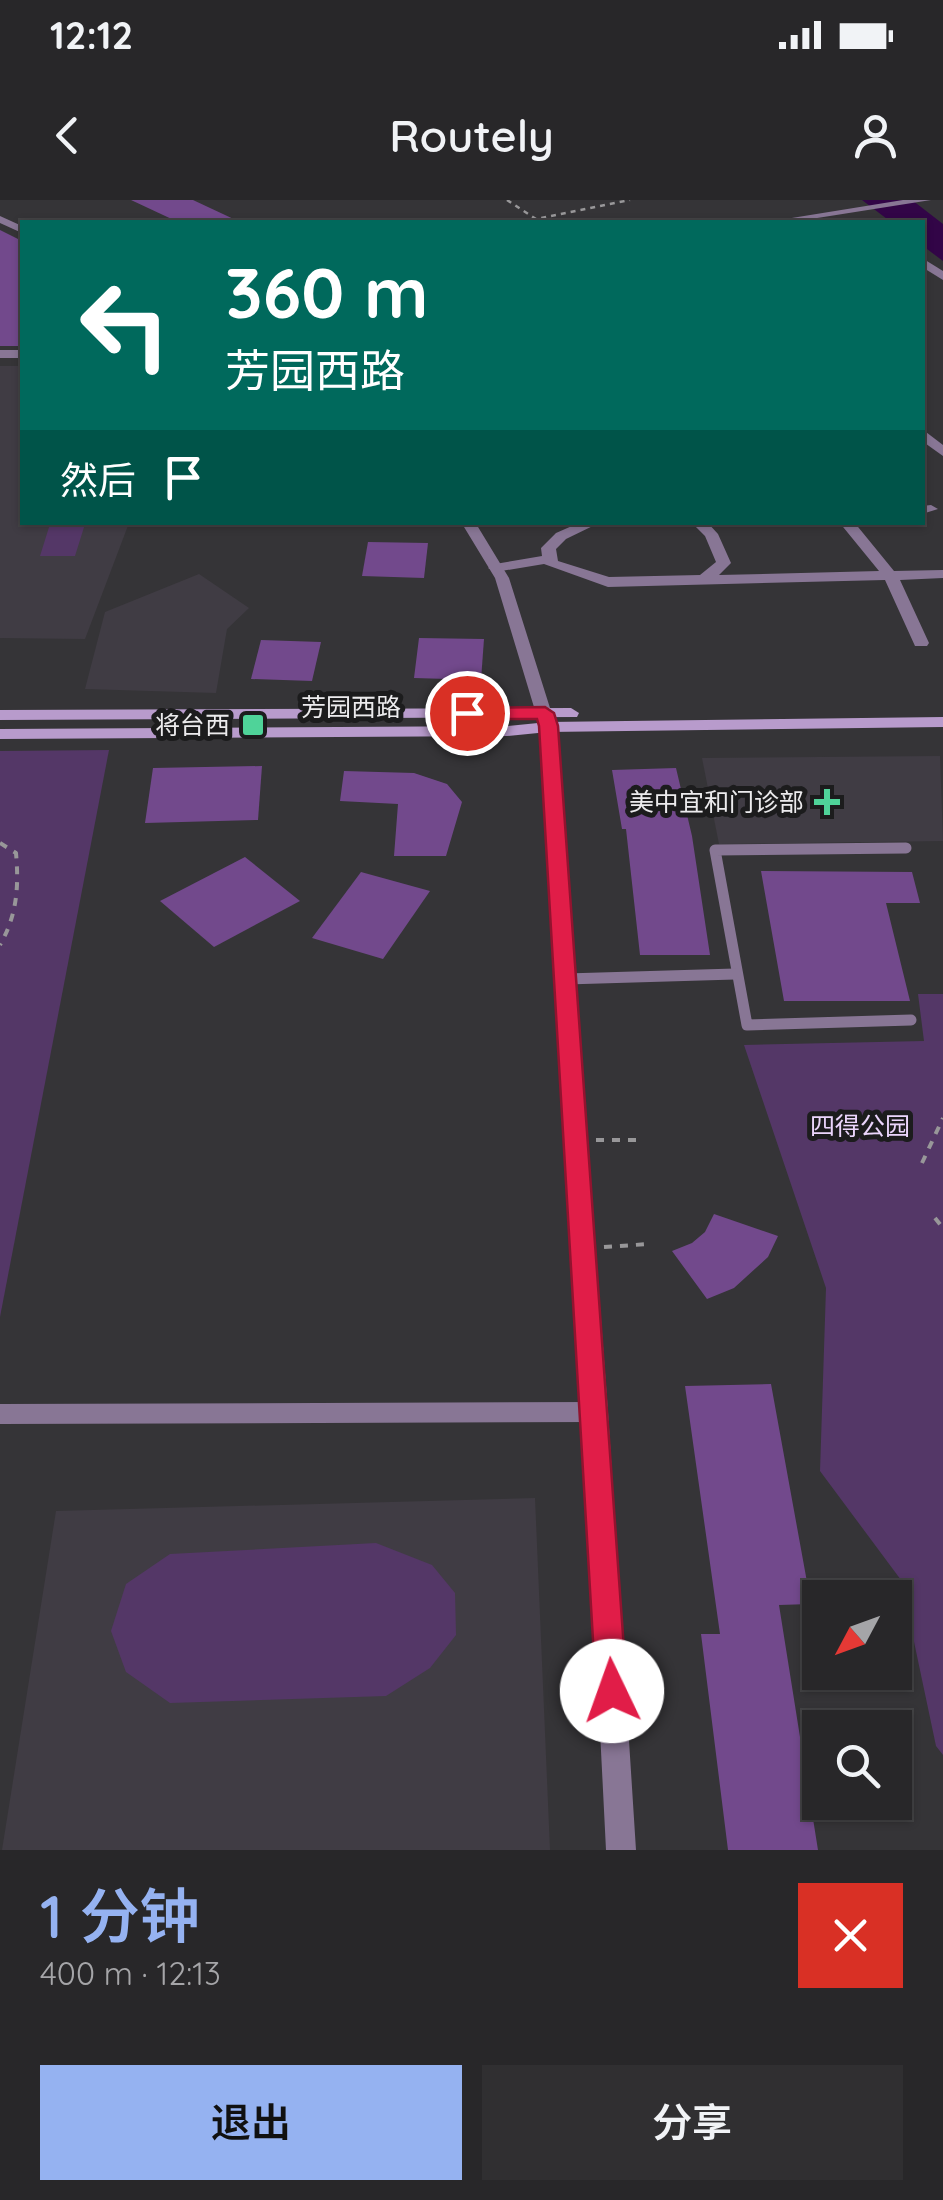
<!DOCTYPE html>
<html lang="zh">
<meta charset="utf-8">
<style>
:root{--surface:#282729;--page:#302f31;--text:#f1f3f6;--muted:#a5a5a8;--line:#444446;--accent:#95b2f1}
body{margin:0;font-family:Quicksand,"Noto Sans SC",sans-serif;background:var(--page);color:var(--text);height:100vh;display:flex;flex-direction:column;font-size:38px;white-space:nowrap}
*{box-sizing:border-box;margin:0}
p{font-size:32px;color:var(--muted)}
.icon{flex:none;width:55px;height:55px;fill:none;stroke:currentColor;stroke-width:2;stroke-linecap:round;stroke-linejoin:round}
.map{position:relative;height:1650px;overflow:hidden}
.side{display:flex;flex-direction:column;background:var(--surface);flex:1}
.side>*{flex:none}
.banner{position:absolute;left:20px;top:20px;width:905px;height:305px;border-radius:0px;box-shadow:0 2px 8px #0004,0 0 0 2px var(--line);background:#00695c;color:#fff;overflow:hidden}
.needle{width:65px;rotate:229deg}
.fabs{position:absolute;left:802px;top:1380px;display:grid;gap:20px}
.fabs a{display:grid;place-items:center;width:110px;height:110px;border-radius:0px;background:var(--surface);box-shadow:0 2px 8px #0004,0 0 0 2px var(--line);font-size:50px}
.pin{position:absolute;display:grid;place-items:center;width:85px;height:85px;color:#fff;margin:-42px;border:5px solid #fff;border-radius:50%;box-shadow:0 2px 10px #0007}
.me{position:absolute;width:110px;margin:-55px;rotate:357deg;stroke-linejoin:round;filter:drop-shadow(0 0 8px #0008)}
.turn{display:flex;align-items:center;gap:35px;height:210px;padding:0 40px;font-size:45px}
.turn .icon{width:130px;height:130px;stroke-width:2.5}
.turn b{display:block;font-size:70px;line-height:85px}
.then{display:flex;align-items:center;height:95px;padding:0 40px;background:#0003;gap:20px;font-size:38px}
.round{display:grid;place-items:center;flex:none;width:105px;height:105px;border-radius:0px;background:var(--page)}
.headline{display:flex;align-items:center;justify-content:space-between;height:170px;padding:0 40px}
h1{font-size:60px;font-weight:600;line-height:75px;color:var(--accent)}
.cta{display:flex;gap:20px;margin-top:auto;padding:20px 40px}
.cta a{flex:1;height:115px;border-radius:0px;background:var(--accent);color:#111;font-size:40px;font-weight:600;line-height:115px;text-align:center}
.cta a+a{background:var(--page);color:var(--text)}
.status{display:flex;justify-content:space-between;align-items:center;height:70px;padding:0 50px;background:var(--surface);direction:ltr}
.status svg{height:28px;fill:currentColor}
header{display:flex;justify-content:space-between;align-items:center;height:130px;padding:0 40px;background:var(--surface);font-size:45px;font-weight:600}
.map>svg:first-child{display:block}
.built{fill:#403c44}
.green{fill:#543767}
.water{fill:#320547}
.building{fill:#72498c}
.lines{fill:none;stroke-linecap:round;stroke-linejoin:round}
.path-far1{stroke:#989799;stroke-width:2.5;stroke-dasharray:5 5;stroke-linecap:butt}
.path{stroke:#989799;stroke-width:4;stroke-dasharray:8 8;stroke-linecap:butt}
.service{stroke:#887695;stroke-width:11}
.minor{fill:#887695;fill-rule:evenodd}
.tertiary{fill:#887695;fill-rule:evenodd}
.secondary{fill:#b89bcc;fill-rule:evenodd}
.route{fill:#e11d48;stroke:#92132f;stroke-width:2.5}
.poi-dot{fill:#4fd399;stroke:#1c1c1d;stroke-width:4}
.labels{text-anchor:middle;stroke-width:10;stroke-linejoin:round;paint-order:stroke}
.street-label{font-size:25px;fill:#ecebed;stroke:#1c1c1d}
.poi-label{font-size:25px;fill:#ecebed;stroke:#1c1c1d;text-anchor:end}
.park-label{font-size:25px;fill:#ebd5fc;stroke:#1c1c1d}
</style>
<div class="status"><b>12:12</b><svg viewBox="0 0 49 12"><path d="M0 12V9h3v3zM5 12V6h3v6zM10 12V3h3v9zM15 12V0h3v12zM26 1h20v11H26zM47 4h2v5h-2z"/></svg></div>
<header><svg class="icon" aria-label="back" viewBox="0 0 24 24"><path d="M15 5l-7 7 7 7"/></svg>Routely<svg class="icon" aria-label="person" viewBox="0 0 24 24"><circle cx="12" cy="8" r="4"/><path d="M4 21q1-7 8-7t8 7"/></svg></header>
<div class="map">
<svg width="943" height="1650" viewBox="0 0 943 1650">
<rect width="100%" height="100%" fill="#353437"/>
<g class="built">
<path d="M0,166h22v156l107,1 -44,116 -85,-1z"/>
<path d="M199,374l50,34 -22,21 -11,64 -131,-4 20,-77z"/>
<path d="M940,556l3,85 -224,3 -17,-86z"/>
<path d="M535,1298l15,352h-548l54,-339z"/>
</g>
<g class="green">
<path d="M50,324h35l-10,32h-35z"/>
<path d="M109,550l-109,567v-566z"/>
<path d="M918,794h25v761l-7,-9 -35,-166 -81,-109 6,-183 -82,-243 180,-4z"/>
<path d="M376,1343l56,22 23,28 1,42 -26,33 -44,28 -216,7 -44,-31 -15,-41 15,-47 44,-30z"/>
</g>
<path class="water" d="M862,0h50l31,24v37l-20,-15 -1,-24h-31z"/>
<g class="building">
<path d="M131,0h62l47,22h-62z"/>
<path d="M0,30l22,11v105h-22z"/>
<path d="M368,342l60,1 -4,35 -62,-2z"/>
<path d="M419,438l65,1 -3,41 -67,-2z"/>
<path d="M261,440l60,2 -9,39 -61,-2z"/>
<path d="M262,566l-4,54 -113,3 8,-55z"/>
<path d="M676,568l16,68 18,119h-70l-14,-126h-4l-10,-59z"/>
<path d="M344,571l70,2 33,11 15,18 -16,54h-52l4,-52 -58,-3z"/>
<path d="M245,657l55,44 -86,46 -54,-46z"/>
<path d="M761,671l151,1 8,31h-34l24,98h-126z"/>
<path d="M361,672l69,19 -47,68 -71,-21z"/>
<path d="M714,1014l64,22 -10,21 -34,31 -27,11 -35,-48 20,-8 13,-11z"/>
<path d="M771,1184l40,220 -32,1 39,245h-90l-27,-216h19l-35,-248z"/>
</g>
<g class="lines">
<path class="path-far1" d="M507,0l29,19 94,-19"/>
<g class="path">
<path d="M0,643l16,10c3,34 1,62 -16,92"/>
<path d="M596,940h45"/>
<path d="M922,963l21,-45"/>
<path d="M935,1018l8,10"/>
<path d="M604,1047l45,-3"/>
</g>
<g class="service">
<path d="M906,648l-191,2 32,175 164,-5"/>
<path d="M566,779l169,-5"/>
</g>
<g class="minor">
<path d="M903,0h28l-139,22h-25z"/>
<path d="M922,58l21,13v9l-21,-13z"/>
<rect x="0" y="150" width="22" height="8"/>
<path d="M922,229l21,16v11l-21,-15z"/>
<path d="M922,306l9,-1 7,4 -16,5z"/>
<path d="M581,322h20l-35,17 -10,10 2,12 51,16 91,-2 16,-13 -11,-26 -14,-14h16l11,12 13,29 -12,12 160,-4 -40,-49h15l40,49 49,-1v8l-43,2 29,63 -2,3h-12l-30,-66 -277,7 -64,-23 -49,8 -7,-4 7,-4 47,-8 -1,-8 15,-15z"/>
<path d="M596,1202l9,3 3,7 -3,7 -9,3 -596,2v-20z"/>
</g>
<g class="tertiary">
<path d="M0,16l22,10v7l-22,-10z"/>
<path d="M461,322h14l34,56 47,149 52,685 28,438h-30l-22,-438 -44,-685 -45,-149z"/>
</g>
<g class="secondary">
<path d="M571,508l8,5 -2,4 -577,3v-10z"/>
<path d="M943,517v10l-395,5 -41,4 -507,3v-10l507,-3 41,-4z"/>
</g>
</g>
<path class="route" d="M545,507l9,6 4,13 69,965 -4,10 -11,5 -11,-5 -5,-10 -57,-965 -2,-7h-70l-9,-6 9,-5z"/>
<g class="poi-dot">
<rect x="241" y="513" width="24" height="24" rx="5"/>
<path d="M822 587h10v10h10v10h-10v10h-10v-10h-10v-10h10z"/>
</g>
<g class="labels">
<g class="street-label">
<text x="351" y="516">芳园西路</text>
</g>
<g class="poi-label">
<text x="230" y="534">将台西</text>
<text x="804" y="611">美中宜和门诊部</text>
</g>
<g class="park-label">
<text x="860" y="935">四得公园</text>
</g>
</g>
</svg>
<div class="fabs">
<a><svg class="needle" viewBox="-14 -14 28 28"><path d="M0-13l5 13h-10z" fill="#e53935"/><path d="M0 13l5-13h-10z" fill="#a5a5a8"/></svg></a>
<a><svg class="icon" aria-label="search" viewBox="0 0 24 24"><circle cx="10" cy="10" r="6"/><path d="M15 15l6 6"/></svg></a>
</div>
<div class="pin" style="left:467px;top:513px;background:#d93025"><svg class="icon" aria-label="arrive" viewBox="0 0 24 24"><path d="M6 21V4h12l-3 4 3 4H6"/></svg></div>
<svg class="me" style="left:612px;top:1491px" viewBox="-20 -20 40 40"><circle r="19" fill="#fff"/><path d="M0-13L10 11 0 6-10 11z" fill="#e11d48"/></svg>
<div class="banner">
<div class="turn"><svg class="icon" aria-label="left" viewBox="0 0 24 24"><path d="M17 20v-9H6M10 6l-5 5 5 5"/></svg><div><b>360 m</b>芳园西路</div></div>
<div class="then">然后<svg class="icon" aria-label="arrive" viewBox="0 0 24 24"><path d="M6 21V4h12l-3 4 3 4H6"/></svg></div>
</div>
</div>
<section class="side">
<div class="headline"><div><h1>1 分钟</h1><p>400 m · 12:13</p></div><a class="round" style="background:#d93025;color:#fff"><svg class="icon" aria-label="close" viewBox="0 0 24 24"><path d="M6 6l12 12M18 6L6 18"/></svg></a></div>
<div class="cta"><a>退出</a><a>分享</a></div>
</section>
